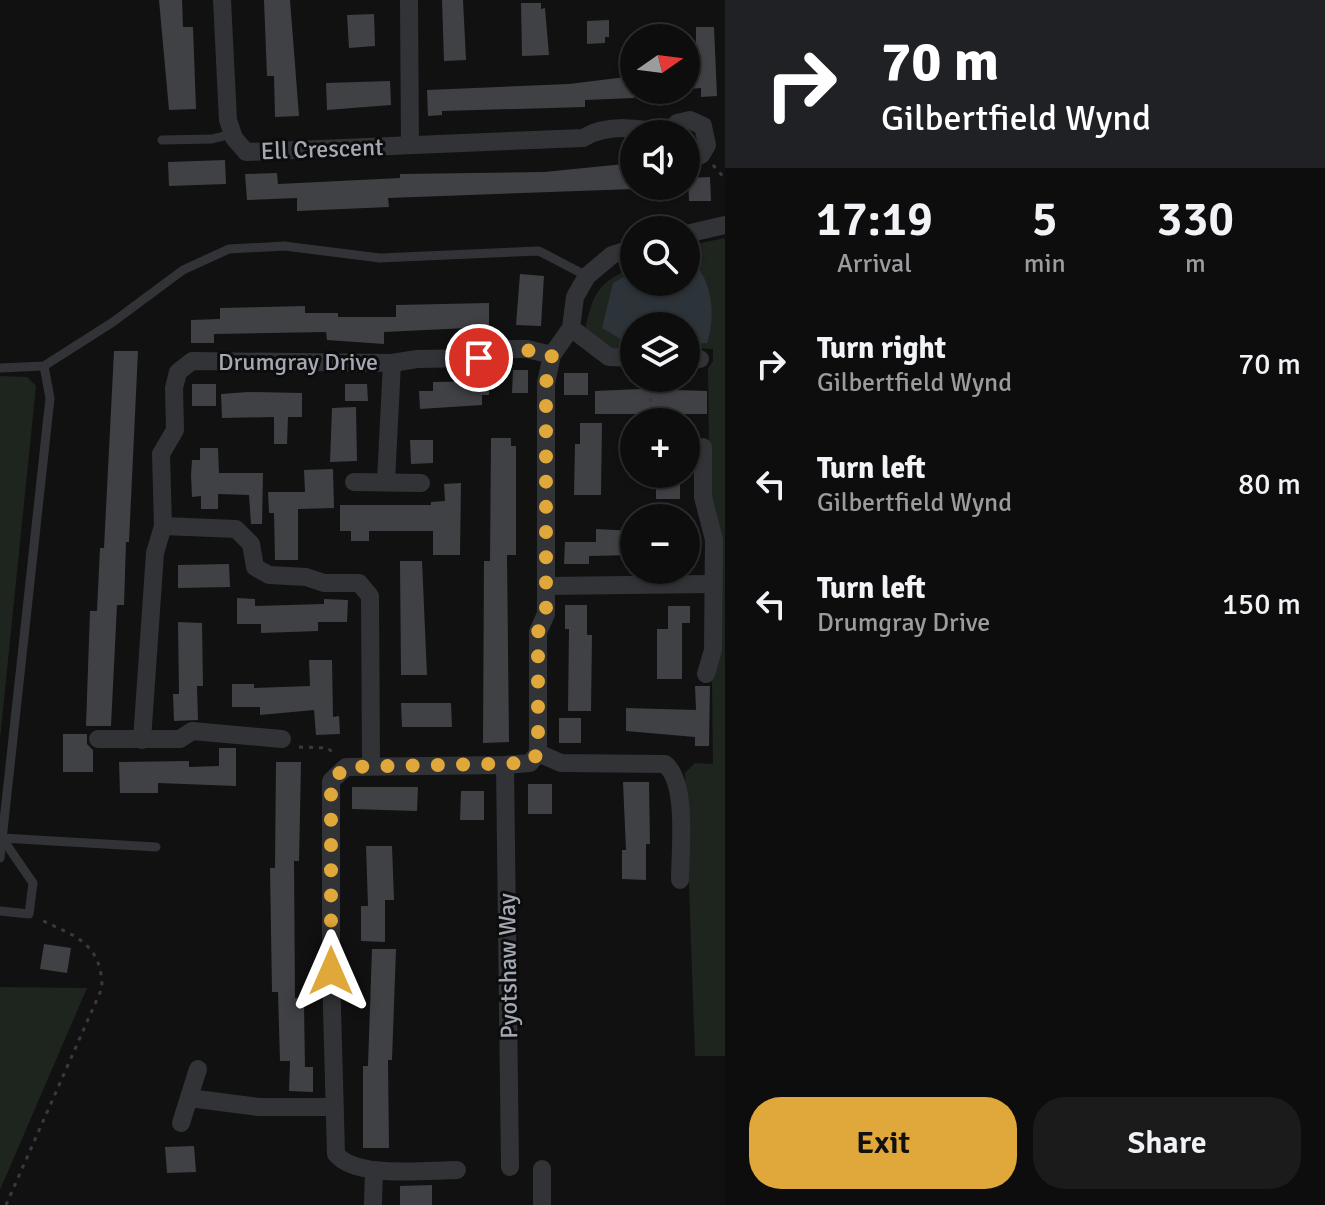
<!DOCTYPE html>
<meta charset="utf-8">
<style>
:root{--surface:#0d0d0e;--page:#1b1b1c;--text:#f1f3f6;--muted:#9a9c9e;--line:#2d2d2e;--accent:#e0a73a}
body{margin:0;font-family:Signika,sans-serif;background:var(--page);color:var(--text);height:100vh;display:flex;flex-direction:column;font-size:30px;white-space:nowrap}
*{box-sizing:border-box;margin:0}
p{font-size:26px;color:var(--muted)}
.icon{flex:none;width:44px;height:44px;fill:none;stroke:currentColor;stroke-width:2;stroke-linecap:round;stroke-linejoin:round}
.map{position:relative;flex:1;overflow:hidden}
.panel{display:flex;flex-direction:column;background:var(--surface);width:600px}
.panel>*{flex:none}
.guide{background:#202124;color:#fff;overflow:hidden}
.needle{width:52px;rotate:76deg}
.controls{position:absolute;left:620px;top:24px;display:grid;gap:16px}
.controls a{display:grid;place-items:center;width:80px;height:80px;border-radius:50%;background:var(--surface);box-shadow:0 2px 6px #0004,0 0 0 2px var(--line);font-size:40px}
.pin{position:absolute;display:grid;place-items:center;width:68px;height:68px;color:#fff;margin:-34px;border:4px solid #fff;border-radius:50%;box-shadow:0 2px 8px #0007}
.me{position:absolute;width:88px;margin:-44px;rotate:0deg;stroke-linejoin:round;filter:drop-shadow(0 0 6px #0008)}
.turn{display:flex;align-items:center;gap:28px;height:168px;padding:0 24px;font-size:36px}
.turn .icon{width:104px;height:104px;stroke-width:2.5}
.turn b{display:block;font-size:56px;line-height:68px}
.eta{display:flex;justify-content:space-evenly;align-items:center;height:136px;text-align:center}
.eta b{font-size:48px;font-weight:600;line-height:56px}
.button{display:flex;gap:16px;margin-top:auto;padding:16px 24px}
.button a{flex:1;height:92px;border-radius:32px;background:var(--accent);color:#111;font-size:32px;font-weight:600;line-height:92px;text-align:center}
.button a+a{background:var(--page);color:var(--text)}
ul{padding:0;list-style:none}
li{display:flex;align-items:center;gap:24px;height:120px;padding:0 24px}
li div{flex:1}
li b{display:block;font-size:30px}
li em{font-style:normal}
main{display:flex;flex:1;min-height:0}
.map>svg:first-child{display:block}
.green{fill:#1e241e}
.water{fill:#2c3339}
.building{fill:#404145}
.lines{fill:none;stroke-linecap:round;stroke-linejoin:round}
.path{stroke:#383a3e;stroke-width:3;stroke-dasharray:4 6;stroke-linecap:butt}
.lane{stroke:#323337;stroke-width:9}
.street{stroke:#323337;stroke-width:18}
.route{stroke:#e0a73a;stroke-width:14;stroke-dasharray:0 25.2}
.labels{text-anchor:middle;stroke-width:6;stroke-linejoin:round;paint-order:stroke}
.street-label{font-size:24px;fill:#a3a8b2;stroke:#0c0c0d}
</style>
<main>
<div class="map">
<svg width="725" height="1205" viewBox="0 0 725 1205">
<rect width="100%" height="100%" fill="#111112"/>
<g class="green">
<path d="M725,238v818h-30l-10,-283 10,-10 18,1 -5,-396 5,-7v-12l-27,-1v-22h-52v23h-26l-23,-20c9,-37 12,-46 49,-62v15h52v-36z"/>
<path d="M0,376l27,1 9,9 -36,353z"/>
<path d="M0,987l87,1 -87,202z"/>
</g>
<path class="water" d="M686,256c26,18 31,59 21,87l-21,1v-18h-52v16l-10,-1 -22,-13 11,-45 21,-12v11h52z"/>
<g class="building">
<path d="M159,0h23l1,27h10l3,82 -27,1z"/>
<path d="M264,0h26l9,116 -24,1 -1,-41h-7z"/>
<path d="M442,0h21l3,60 -22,1z"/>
<path d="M521,3h20v6l4,-1 4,47 -27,1z"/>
<path d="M374,14l1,32 -26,2 -2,-33z"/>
<path d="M609,20v17h-4v6l-18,1v-23z"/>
<path d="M696,27h18l3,69 -16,1v-9l-12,1v-17l7,-1z"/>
<path d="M634,76v22l-49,2v7l-143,4v4l-14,1 -1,-26 142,-6z"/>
<path d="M390,81l1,24 -64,5 -1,-27z"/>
<path d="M225,160l1,24 -57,2 -1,-24z"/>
<path d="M634,163v26l-246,9 1,9 -92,4v-13l-50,2 -2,-26 32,-1 1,11 122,-6v-4l144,-2z"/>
<path d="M710,177l1,24h-22l-1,-23z"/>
<path d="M520,274l24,2 -3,50 -25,-1z"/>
<path d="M489,303v24l-105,5v12l-57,-4 -1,-8 -112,2v9h-23v-23l29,-1v-11l85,-2v7h33v4h58v-12z"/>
<path d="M114,351h24l-9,191h-3l-2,63h-7l-6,121h-25l4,-115h7l3,-63h4z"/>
<path d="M513,370h15v23h-16z"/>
<rect x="564" y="373" width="24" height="22"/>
<path d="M489,381v14h-7v10l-62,4 -1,-18h14v-9z"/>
<rect x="192" y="384" width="24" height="22"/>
<path d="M345,384h22l1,17h-23z"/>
<path d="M641,389l66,2v23h-112v-23z"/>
<path d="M248,392l54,1v24h-14l-1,27h-13v-27l-52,1 -1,-24z"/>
<path d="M356,407l1,54 -27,1 2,-54z"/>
<path d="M580,423h22l-1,72h-27l1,-51h5z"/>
<path d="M491,438h20v8h5v109h-9l2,187 -26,1 1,-182h6z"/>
<path d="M410,440h23v23l-22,1z"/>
<path d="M200,448h18l1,25h44l-1,51h-11l-2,-29 -31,-1v15h-17v-13l-9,1 -1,-22 1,-15h8z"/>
<path d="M333,469l1,39 -36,1v51h-23l-1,-47h-5l-1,-21h37l-1,-22z"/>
<rect x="656" y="474" width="24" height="25"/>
<path d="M461,483l-1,72h-27v-24h-64v10h-18v-10h-11v-26h91v-3l14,-1 -1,-17z"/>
<path d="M596,529l38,2v24l-45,1v8h-25l1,-22h31z"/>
<path d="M400,561h22l5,114h-26z"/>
<path d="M229,564l1,23 -52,1v-23z"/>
<path d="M237,598l18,1v7l69,-2v-5l24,1 -1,22h-29v9l-57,2v-9h-24z"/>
<path d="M565,605h22v30h5l-1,76h-23l1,-82h-4z"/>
<path d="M668,606h22v17h-8v56h-25v-50h11z"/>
<path d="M178,622l24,1 1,63h-6l1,34 -24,1 -1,-27h6z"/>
<path d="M309,660h23l1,57 6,-1 1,18 -24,1 -2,-25 -54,5v-8h-28v-23h22v4l56,-2z"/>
<path d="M695,686h15l-1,60h-14v-9l-69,-6v-23l70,2z"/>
<path d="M401,703h50l1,24h-50z"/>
<rect x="559" y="718" width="22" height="25"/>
<path d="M63,734h24v10l6,6v22h-30z"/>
<path d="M219,748h17v38l-78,-3v10h-38l-1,-31 70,-1v6l30,-1z"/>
<path d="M276,762h25l-2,99h-5l1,137h4v7h5l1,62h8v25l-24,-1 1,-30h-10l-2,-69h-6l-2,-124h5z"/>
<path d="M623,782h26l1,62h-4v36l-24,-1v-29h4z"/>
<rect x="528" y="784" width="24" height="30"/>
<path d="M352,787h66l-1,24 -65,-2z"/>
<path d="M461,791h23v29h-24z"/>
<path d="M366,846h26l2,54h-9v42l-24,-1v-35h7z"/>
<path d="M44,944l27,4 -4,25 -27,-4z"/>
<path d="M372,949h24l-4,111h-4l1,88h-26v-82h5z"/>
<path d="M194,1146l2,26 -29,1 -2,-26z"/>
<path d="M432,1185v20h-32v-19z"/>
</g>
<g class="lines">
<g class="path">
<path d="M713,165l12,14"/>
<path d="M650,378l1,44"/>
<path d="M623,439h11"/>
<path d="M299,747l29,1 5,5"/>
<path d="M6,1205l96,-217c0,-45 -27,-52 -63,-69"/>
</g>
<g class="lane">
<path d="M162,140l50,-1 20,-5"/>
<path d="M0,368l44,-2 69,-44 70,-52 46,-21 55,-3 96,12 159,-7 48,25"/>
<path d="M0,858l50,-460 -6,-32"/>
<path d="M0,911l29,3 4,-31 -31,-45 154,9"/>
</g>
<g class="street">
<path d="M222,0l6,120 6,18 12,14 337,-14c25,-15 58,-10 86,-4l8,-11 13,-3 13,6 4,19 -6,10 -15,5"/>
<path d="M409,0l1,145"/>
<path d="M686,234l39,-9"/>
<path d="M571,328l38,29 25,1"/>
<path d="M686,359h14"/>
<path d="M703,447v50l11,43 -1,110 -7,24"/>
<path d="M386,481l6,-118"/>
<path d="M354,482l67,1"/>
<path d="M163,526l73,3 15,15 4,23 14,8 37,2 18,6h35l11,13 1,170"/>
<path d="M546,586l165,-2"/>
<path d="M98,739h82l12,-8 90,8"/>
<path d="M142,740l13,-187 8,-27 -2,-72 14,-24 -1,-42 4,-16 14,-11 200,2 25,-4 62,-1 26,-9h22l25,6"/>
<path d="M538,753l23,10 104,1c23,19 15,86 15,116"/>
<path d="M505,765l5,402"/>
<path d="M189,1098l70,9h74"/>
<path d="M181,1123l17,-54"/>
<path d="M542,1169v36"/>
<path d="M457,1170c-31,0 -101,9 -121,-16l-5,-183v-190l15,-14 159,-2 25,-2 8,-10v-121l8,-18v-231l6,-28 19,-27 4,-31 12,-21 25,-21 22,-7"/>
<path d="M373,1205l1,-35"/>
</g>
</g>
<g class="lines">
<path class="route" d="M331,971v-190l15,-14 184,-4 8,-10v-121l8,-18v-231l6,-28c-28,-7 -46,-7 -73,3"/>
</g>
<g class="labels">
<g class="street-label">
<text transform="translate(322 149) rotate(-2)" y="8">Ell Crescent</text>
<text x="298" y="370">Drumgray Drive</text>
<text transform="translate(508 966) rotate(-91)" y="8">Pyotshaw Way</text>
</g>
</g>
</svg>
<div class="controls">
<a><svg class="needle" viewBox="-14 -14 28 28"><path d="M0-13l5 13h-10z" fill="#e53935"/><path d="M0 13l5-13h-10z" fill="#9a9c9e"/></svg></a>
<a><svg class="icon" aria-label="sound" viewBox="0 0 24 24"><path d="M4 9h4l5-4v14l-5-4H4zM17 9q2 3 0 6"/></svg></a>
<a><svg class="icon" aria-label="search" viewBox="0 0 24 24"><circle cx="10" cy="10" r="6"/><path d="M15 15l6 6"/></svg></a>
<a><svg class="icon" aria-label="layers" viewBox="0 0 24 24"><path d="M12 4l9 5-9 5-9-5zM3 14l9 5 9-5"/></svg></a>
<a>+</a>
<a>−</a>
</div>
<div class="pin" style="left:479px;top:358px;background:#d93025"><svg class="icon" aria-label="arrive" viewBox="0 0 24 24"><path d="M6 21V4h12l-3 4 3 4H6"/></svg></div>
<svg class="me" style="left:331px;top:971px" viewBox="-20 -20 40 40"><path d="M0-17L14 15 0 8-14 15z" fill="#e0a73a" stroke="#fff" stroke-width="4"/></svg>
</div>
<section class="panel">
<div class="guide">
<div class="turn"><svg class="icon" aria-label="right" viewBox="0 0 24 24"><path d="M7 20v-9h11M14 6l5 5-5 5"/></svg><div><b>70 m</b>Gilbertfield Wynd</div></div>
</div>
<div class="eta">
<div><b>17:19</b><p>Arrival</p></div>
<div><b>5</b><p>min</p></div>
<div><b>330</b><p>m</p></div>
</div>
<ul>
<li><svg class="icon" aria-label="right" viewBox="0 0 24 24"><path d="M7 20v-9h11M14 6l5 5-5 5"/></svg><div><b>Turn right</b><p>Gilbertfield Wynd</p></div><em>70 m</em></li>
<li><svg class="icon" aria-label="left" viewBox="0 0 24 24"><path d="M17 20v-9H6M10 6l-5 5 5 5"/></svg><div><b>Turn left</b><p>Gilbertfield Wynd</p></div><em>80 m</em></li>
<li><svg class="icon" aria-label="left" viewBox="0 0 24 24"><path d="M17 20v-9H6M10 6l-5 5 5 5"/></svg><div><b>Turn left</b><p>Drumgray Drive</p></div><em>150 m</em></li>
</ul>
<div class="button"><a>Exit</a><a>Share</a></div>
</section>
</main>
